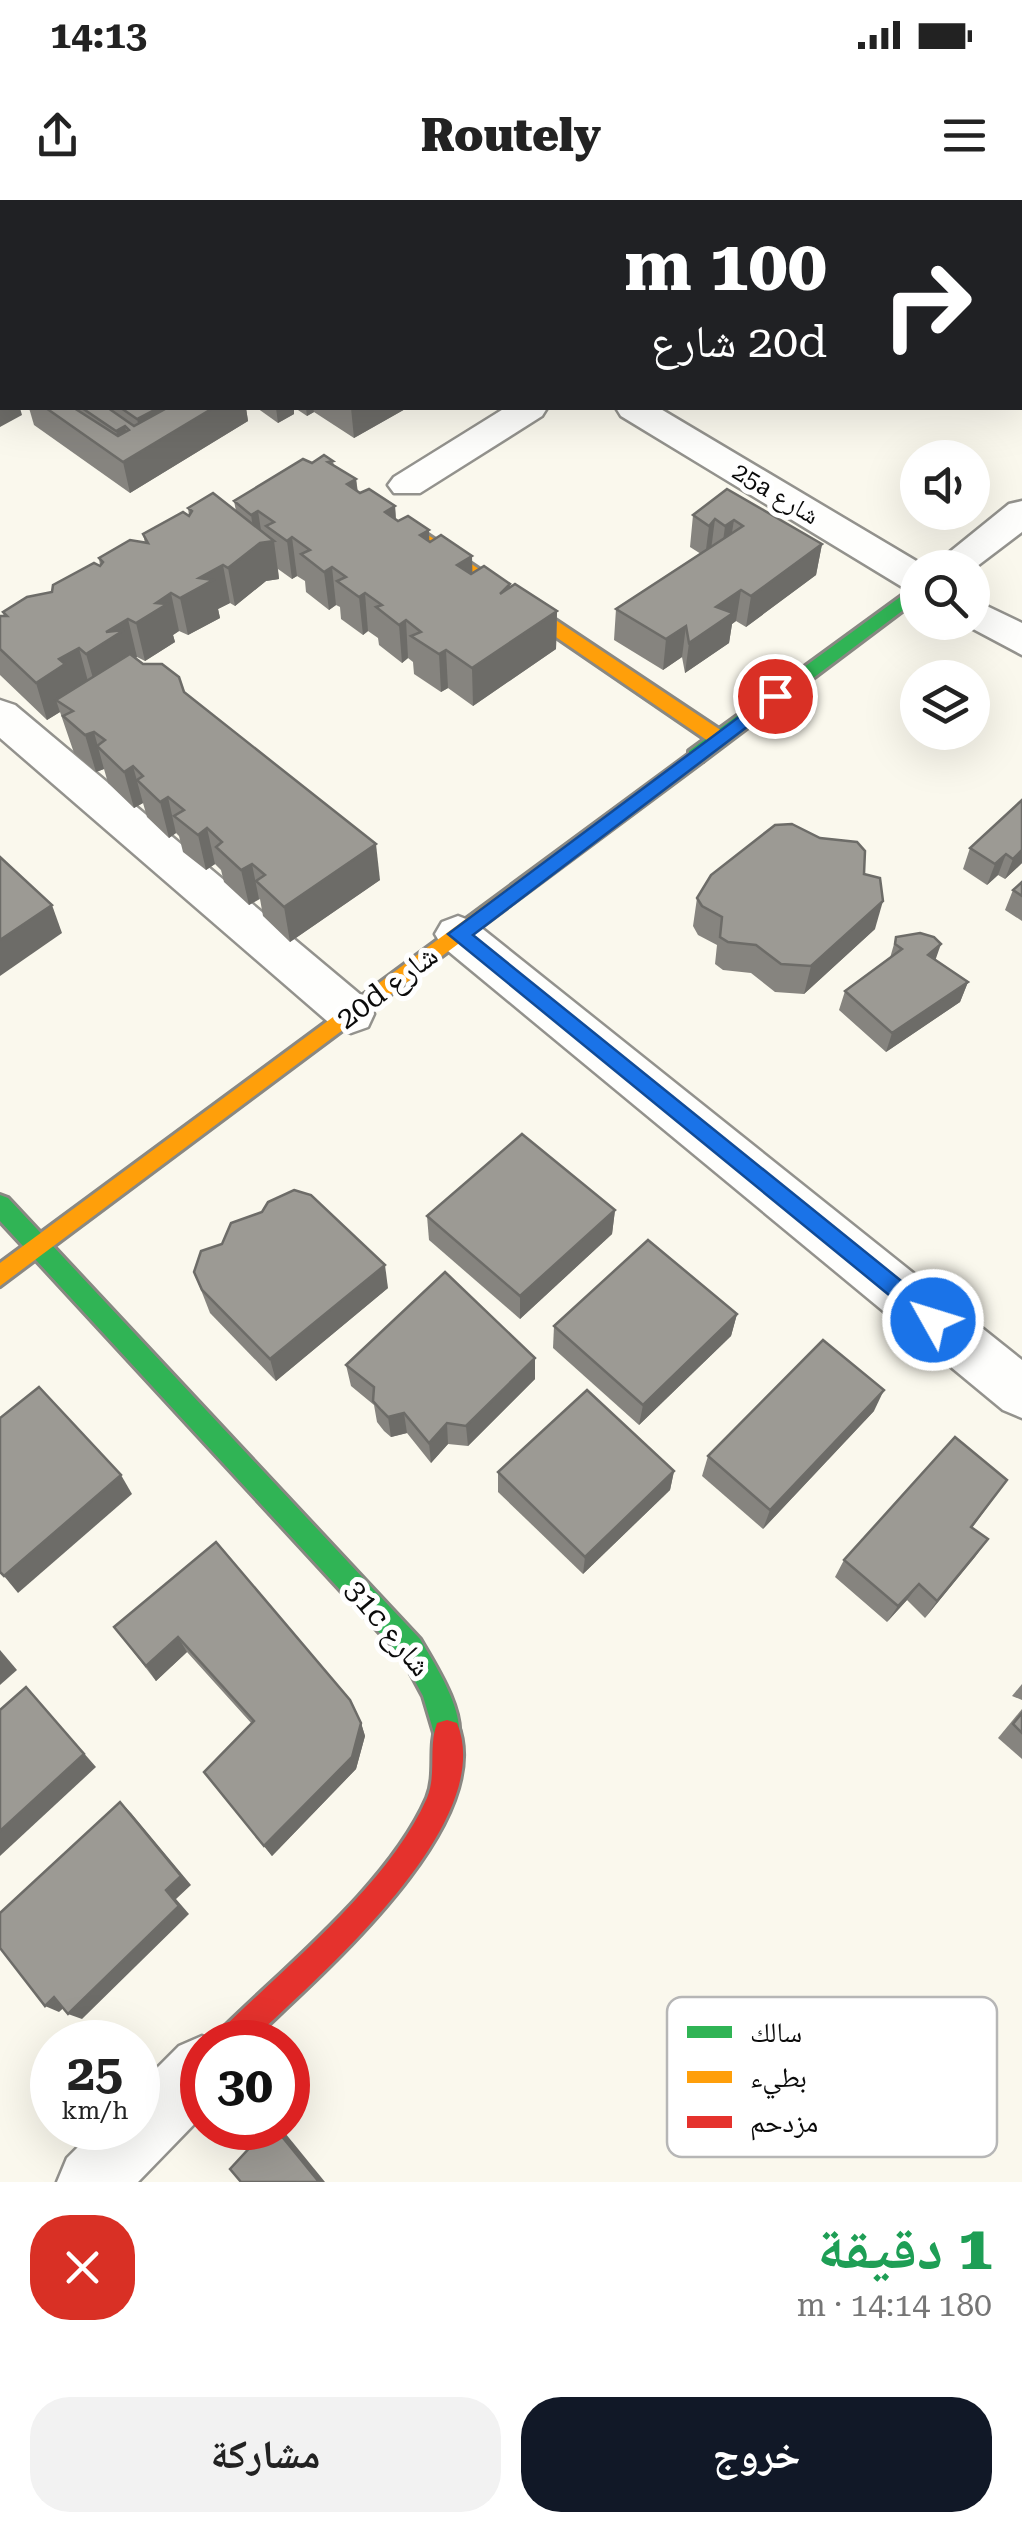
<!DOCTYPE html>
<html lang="ar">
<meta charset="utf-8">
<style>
:root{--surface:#fff;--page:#f2f2f2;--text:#222;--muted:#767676;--accent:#111827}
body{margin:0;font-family:"Roboto Serif","Noto Naskh Arabic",serif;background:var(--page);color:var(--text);direction:rtl;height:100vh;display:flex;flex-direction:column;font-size:38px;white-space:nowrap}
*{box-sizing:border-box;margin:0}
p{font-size:32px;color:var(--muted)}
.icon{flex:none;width:55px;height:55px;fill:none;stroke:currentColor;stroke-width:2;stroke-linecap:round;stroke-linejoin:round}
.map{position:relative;height:1982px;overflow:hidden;direction:ltr}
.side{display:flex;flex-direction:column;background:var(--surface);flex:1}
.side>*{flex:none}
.banner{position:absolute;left:0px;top:0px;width:1022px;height:210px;box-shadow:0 10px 40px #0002;direction:rtl;background:#202124;color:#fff;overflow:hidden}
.fabs{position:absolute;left:900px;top:240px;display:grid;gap:20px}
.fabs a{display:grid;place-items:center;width:90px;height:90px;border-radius:50%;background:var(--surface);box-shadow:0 10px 40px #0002;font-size:50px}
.speed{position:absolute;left:30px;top:1820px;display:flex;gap:20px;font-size:50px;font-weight:700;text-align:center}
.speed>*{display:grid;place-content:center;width:130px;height:130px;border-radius:50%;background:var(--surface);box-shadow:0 10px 40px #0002;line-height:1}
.speed small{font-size:25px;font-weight:400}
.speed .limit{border:15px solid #d22;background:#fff;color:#111}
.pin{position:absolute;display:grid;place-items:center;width:85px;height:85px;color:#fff;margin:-42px;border:5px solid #fff;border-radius:50%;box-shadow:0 2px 10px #0007}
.me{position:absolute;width:110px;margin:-55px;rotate:309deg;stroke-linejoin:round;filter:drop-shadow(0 0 8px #0008)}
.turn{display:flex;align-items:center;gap:35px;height:210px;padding:0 30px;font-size:45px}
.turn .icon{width:130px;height:130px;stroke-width:2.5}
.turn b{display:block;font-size:70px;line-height:85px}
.round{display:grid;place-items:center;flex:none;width:105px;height:105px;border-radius:40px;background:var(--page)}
.overview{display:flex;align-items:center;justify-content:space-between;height:170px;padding:0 30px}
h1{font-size:60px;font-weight:800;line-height:75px;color:#1e9e55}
.cta{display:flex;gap:20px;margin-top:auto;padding:20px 30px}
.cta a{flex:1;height:115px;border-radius:40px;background:var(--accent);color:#fff;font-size:40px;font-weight:800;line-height:115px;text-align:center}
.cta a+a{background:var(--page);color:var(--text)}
.status{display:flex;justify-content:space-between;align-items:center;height:70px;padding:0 50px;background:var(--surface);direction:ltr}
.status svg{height:28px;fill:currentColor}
header{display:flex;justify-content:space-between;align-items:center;height:130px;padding:0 30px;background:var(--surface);font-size:45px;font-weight:800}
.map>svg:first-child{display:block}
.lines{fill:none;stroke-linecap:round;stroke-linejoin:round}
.street-casing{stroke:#93928d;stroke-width:5}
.fast-casing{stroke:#898883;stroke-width:6}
.slow-casing{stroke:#898883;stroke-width:6}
.jam-casing{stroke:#898883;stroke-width:6}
.street{fill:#fefefc;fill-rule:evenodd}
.fast{fill:#30b455;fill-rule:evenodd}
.slow{fill:#ff9f0a;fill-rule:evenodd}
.jam{fill:#e5322d;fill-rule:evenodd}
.wall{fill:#86847f}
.shaded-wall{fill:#6d6c68}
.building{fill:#9c9a94;stroke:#6d6c68;stroke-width:2.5}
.route{fill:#1a73e8;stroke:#114b97;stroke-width:2.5}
.labels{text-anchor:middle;stroke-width:10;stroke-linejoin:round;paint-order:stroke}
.far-street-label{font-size:25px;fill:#0b0b0b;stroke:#fff}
.street-label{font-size:30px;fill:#0b0b0b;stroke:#fff}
.key{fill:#fff;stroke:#b6b6b6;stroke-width:2.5}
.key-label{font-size:28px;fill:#0b0b0b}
</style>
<div class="status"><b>14:13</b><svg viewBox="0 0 49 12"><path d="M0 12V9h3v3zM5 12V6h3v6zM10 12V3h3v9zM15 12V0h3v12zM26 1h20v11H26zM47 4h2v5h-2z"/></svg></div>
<header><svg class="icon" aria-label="menu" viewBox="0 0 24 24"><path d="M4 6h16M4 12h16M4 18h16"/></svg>Routely<svg class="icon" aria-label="share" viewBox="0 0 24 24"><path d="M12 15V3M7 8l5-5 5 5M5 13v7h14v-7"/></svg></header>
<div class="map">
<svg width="1022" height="1982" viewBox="0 0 1022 1982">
<rect width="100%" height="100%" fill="#faf8ed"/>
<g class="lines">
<defs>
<g id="street">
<path d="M850,0h36l1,2h-35z"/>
<rect x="1020" y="67" width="2" height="21"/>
<path d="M505,208h42l-5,8 -122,77h-26l-6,-8 6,-8z"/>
<path d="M616,208h43l269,160h-10v24l-14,-4 -283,-172z"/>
<path d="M1022,301v31l-50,38 -42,-2 79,-64z"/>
<path d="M972,399l50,24v32l-62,-33h12z"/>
<path d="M0,500l15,5 353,296 6,13 -6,13 -17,6 -17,-6 -334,-289z"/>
<path d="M458,716l16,6 548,438v58l-19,-8 -561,-464 -7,-12 7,-12z"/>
<path d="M202,1836l16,6h-16v74l-64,66h-81l10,-24 30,-30h41v-41l41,-41z"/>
</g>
<g id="fast">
<path d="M918,384v15l-215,162h-14v-10z"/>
<path d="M0,995l8,3 412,441c14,24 48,76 37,104l-10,3 -10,-3 -14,-47 -21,-39 -402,-436z"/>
</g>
<g id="slow">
<path d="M410,323l315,210v10h-14l-307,-210v-8z"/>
<path d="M696,549l9,7 -2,5 -703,525v-23z"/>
</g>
<path id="jam" d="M447,1520l10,3c42,102 -143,257 -207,319h-36l5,-10c66,-65 171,-149 208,-234 10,-24 1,-51 10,-75z"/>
</defs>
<use href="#street" class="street-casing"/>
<use href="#fast" class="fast-casing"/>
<use href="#slow" class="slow-casing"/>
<use href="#jam" class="jam-casing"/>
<use href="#street" class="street"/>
<use href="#fast" class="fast"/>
<use href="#slow" class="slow"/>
<use href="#jam" class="jam"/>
</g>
<g class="wall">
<path d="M635,0h87v2h-88z"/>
<path d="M1022,10v36l-2,-1v-29z"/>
<path d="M29,208h217l2,13 -118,72 -96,-68z"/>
<path d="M257,208h37v6l-16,9z"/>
<path d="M295,208h112l-53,30 -40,-26 -7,4z"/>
<path d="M333,261l1,5 22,13 2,13 37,14 1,13 76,54 38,14 47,24 -1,38 -83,57 -25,-18 -7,4 -27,-18 -1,-12 -5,-4 -6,5 -23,-18 -1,-7 -10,-7 -5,4 -22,-16 -1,-12 -4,-2 -7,5 -23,-18 -1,-11 -8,-5 -5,3 -14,-10 1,10 -13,2 -31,25 -5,-3 -12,6 2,9 -32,17 -9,-4 -6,4 2,7 -30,19 -8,-4 -2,1 49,34 196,188 -90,62 -27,-26 -3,-17 -11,6 -25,-23 -3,-12 -6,-6 -9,6 -23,-18 -4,-16 -3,-3 -7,5 -22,-21 -4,-14 -9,5 -26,-25 -4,-14 -8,3 -22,-19 -14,-41 -13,8 -47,-45v-59h4l-1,-4 49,-20 48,-26 -1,-8 46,-15 -2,-9 46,-18 -1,-8 48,3 -2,-10 78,-38z"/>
<path d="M727,289l95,55 -6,31 -70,52 -10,-6 -4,3 -3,19 -44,30 -3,-16 -19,13 -49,-30 2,-31 85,-55 -11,-7 3,-32z"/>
<path d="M1022,600v63l-17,16 -7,-4 -11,10 -24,-16 7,-21z"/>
<path d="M864,674l11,55 -71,65 -29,-2 -24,-19 -28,-3 -8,-6 2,-19 -19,-10 -5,-9 4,-28z"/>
<path d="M1022,682v39l-17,-11 8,-20z"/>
<path d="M896,737l39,23 33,22 -8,20 -74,50 -47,-42 6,-19 45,-33z"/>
<path d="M615,1010l-3,24 -92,85 -91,-79 -2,-24z"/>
<path d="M194,1072l194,16 -112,93 -66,-68z"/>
<path d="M737,1114l-6,22 -92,89 -86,-77 1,-22z"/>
<path d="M346,1165l189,14 -67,67 -20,-2 -17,19 -24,-30 -16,4 -7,-6 -7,-9 -3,-17 -23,-19z"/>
<path d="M874,1211l-111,118 -61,-53 6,-20z"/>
<path d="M674,1271l-4,19 -87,84 -85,-82v-20z"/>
<path d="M1007,1280l-35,48 16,11 -63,79 -18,-18 -20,22 -52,-45 9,-17z"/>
<path d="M216,1342l145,181 4,13 -9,33 -84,87 -58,-72 38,-60 -65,-72 -31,29 -42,-54z"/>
<path d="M1022,1484v16l-10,-4z"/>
<path d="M1022,1509v50l-24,-21z"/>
</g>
<g class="shaded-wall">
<path d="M500,0h56l-5,2h-56z"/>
<path d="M699,0h23v2h-27z"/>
<path d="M2,181v27h18l2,7 -22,12v-45z"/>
<path d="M158,208h88l2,13 -118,72 -14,-62 9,-5 7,31 12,-8 -7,-30z"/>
<path d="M276,208h18v6l-16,9z"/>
<path d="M306,208h7l1,4 -7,4z"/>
<path d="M351,208h56l-53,30z"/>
<path d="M356,279l4,38 -13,-33z"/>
<path d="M395,306l2,38 -12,-32z"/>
<path d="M258,311l5,32 11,-2 5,38 -13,2 -31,25 -7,-38 28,-22 -5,-31z"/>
<path d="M715,319l-4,31 -6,7 4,-31z"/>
<path d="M734,320l-5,31 -8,6 4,-31z"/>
<path d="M429,330l1,38 -10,-33z"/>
<path d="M292,337l5,39 -5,3 -5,-38z"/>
<path d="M822,344l-6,31 -70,52 5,-31z"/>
<path d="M472,356l1,38 -16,-29z"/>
<path d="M223,365l7,38 -12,6 2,9 -32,17 -8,-37 19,-20z"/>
<path d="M332,367l4,38 -7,5 -5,-38z"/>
<path d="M741,390l-5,31 -4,3 -3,19 -44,30 4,-30 27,-36z"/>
<path d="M171,393l8,38 -6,4 2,7 -30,19 -9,-38 20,-20z"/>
<path d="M365,393l3,38 -5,4 -4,-38z"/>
<path d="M557,411l-1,38 -83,57 -1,-38z"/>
<path d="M128,419l9,38 -40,35 -11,-38 20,-22z"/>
<path d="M406,420l2,38 -6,5 -3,-38z"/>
<path d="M686,426l-4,31 -19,13 3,-31z"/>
<path d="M79,448l10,37 -33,15 4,12 -13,8 -11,-37 23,-24z"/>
<path d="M446,450l2,38 -7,4 -2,-38z"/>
<path d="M94,532l10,37 -8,3 -11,-37z"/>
<path d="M133,566l10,37 -9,5 -10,-36z"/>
<path d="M168,597l8,36 -7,5 -9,-36z"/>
<path d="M207,628l8,36 -9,6 -8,-35z"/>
<path d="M1022,642v21l-17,16 8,-20z"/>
<path d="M376,644l4,36 -90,62 -6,-35z"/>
<path d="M1006,654l-8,21 -11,10 8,-21z"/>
<path d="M252,664l7,35 -10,6 -8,-35z"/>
<path d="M883,701l-8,28 -71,65 7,-28z"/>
<path d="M52,705l10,28 -62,43v-36z"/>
<path d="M941,744l-7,20 -6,-9z"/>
<path d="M968,782l-8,20 -74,50 6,-19z"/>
<path d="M615,1010l-3,24 -92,85v-23z"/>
<path d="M385,1065l3,23 -112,93 -6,-22z"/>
<path d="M737,1114l-6,22 -92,89 4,-20z"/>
<path d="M535,1158v21l-67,67 -2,-20z"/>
<path d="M884,1190l-10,21 -111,118 7,-19z"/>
<path d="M404,1213l3,20 -16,4 -3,-20z"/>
<path d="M447,1223l1,21 -17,19 -2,-20z"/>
<path d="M674,1271l-4,19 -87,84 2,-17z"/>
<path d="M121,1275l11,19 -114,99 -14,-17z"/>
<path d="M988,1339l-13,18 -50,61 12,-17z"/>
<path d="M919,1384l-12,16 -20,22 11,-16z"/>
<path d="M178,1437l9,15 -31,29 -10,-15z"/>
<path d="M0,1450l17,20 -17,15z"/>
<path d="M26,1487l70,80 -96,89v-25z"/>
<path d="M361,1523l4,13 -9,33 -84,87 -8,-10z"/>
<path d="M120,1602l11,11 60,72 -15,14 13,15 -107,105 -14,-5 98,-124z"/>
<path d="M54,1797l15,6 -10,9 -14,-6z"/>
<path d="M275,1928h6l44,54h-6z"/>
</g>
<g class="building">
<path d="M249,0h30l4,2h-39z"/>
<path d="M431,0h69l-5,2h-64z"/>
<path d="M656,0h43l-4,2h-34z"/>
<path d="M738,0h78l5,2h-80z"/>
<path d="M46,208h28l44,28 11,-6 -4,-4 -9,5 -34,-23h26l26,18 33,-18h46l-90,54z"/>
<path d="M121,208h37l-21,11z"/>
<path d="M324,255l9,6 -5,1 28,17 -9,5 13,9 9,-4 26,17 -10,6 13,9 10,-5 21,14 -9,5 10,7 11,-7 31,21 -15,9 14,9 13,-8 26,18 -10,10 15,-10 42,27 -85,57 -26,-18 -7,4 -28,-18 10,-4 -15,-12 -7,5 -23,-18 6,-2 -17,-12 -6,4 -22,-16 9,-4 -14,-10 -8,5 -23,-18 9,-4 -18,-13 -5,4 -21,-15 8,-4 -16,-11 -7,4 -17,-14 69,-42 9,4z"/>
<path d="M727,289l95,55 -71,52 -10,-6 -25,17 17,6 -44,30 -3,-17 -20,13 -50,-30 127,-83 -9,-6 -9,6 -10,-7 -6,7 -16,-11z"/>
<path d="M213,293l61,48 -14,2 -32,25 -5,-3 -24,13 14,2 -33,18 -9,-5 -15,10 11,1 -31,19 -8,-4 -22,13 18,-2 -38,24 -7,-6 -20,11 6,5 -29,19 -36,-34v-33h7l-4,-4 24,-15 25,-5 1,-7 41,-22 6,3 3,-4 -4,-4 31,-18 18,3 -5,-9 40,-22 6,4 3,-5 -4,-3z"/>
<path d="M130,454l13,10h19l17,13 5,15 192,152 -92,63 -28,-26 9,-6 -13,-11 -11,6 -25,-23 6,-5 -15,-14 -9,7 -24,-19 10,-6 -16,-13 -8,5 -23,-22 6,-4 -10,-10 -9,6 -27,-26 8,-6 -11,-8 -9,3 -22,-19 10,-5 -17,-11z"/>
<path d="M1022,600v50l-9,9 -7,-5 -11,10 -25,-16z"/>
<path d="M792,624l28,14 37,4 8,9 -1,23 16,4 3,23 -72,65 -30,-2 -25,-19 -28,-3 -8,-5 2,-20 -20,-11 -5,-8 14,-23 64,-50z"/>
<path d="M0,657l52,48 -52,35z"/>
<path d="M1022,682v14l-9,-6z"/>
<path d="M920,733l14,4 7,7 -13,11 40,27 -76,51 -47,-42 57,-42 -7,-5 1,-7z"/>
<path d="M522,934l93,76 -95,86 -93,-80z"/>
<path d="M294,990l17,5 74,70 -115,94 -68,-69 -8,-18 7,-21 21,-7 9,-21 31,-11 6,-10z"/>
<path d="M648,1040l89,74 -94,91 -89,-79z"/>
<path d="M445,1072l90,86 -69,68 -19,-3 -18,20 -25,-30 -16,4 -7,-7 -8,-9 1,-14 -28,-22z"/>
<path d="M823,1140l61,50 -114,120 -62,-54z"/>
<path d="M39,1187l82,88 -117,101 -4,-4v-154z"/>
<path d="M587,1190l87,81 -89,86 -87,-85z"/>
<path d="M955,1237l52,43 -36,47 17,12 -51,62 -18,-17 -21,22 -54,-46z"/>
<path d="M216,1342l134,158 11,23 -9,34 -88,89 -60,-74 50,-51 -76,-84 -32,29 -32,-39z"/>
<path d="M26,1487l58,67 -84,77v-121z"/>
<path d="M1022,1513v20l-9,-9z"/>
<path d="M120,1602l61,74 -15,14 13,16 -111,108 -14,-17 -9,9 -45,-58v-35z"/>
<path d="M268,1928h7l44,54h-78l-11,-13z"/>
</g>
<path class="route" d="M775,490l6,2v9l-308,234 468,378v15l-8,3 -485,-397z"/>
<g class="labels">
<g class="far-street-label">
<text transform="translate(776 293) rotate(31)" y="9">25a شارع</text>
</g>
<g class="street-label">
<text transform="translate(387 787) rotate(-37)" y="10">20d شارع</text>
<text transform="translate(388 1428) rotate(50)" y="10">31c شارع</text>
</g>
</g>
<rect x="667" y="1797" width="330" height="160" rx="15" class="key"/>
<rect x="687" y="1826" width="45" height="12" fill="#30b455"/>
<rect x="687" y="1871" width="45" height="12" fill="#ff9f0a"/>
<rect x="687" y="1916" width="45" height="12" fill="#e5322d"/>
<g class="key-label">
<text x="750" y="1842">سالك</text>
<text x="750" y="1887">بطيء</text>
<text x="750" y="1932">مزدحم</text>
</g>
</svg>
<div class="fabs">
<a><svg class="icon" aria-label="sound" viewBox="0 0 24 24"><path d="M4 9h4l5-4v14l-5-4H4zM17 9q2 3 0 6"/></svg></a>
<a><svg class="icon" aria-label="search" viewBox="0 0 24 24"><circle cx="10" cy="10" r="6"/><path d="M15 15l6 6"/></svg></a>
<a><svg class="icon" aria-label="layers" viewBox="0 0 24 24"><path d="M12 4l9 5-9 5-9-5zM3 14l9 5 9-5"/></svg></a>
</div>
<div class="speed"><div>25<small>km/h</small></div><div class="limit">30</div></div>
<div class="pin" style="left:775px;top:496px;background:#d93025"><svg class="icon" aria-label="arrive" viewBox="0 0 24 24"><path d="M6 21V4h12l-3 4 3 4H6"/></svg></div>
<svg class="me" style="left:933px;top:1120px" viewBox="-20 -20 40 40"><circle r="17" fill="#1a73e8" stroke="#fff" stroke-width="3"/><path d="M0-11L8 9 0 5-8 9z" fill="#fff"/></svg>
<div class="banner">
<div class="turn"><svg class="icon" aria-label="right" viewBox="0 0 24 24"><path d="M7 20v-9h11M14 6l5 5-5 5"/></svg><div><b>100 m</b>20d شارع</div></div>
</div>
</div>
<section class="side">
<div class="overview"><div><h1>1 دقيقة</h1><p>180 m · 14:14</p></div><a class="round" style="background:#d93025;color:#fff"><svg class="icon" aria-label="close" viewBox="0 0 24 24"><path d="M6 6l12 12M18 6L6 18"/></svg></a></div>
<div class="cta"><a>خروج</a><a>مشاركة</a></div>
</section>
